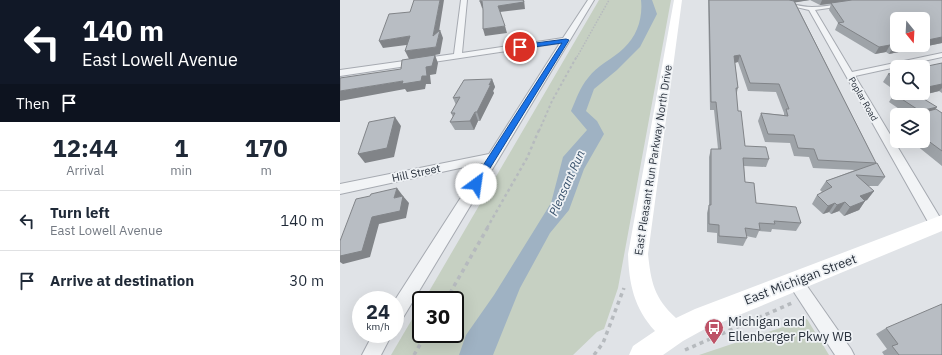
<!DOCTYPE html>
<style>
:root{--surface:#fff;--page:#f2f2f3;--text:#1f2937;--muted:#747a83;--line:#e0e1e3}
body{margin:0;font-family:"IBM Plex Sans",sans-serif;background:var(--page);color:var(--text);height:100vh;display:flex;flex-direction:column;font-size:15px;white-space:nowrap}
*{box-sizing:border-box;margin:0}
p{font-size:13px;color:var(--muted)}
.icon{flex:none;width:22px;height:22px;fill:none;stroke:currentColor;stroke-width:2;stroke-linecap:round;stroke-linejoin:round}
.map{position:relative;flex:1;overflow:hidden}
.side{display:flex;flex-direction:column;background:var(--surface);width:340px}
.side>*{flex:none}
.hud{background:#111827;color:#fff;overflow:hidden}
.needle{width:26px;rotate:162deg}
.fabs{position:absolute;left:550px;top:12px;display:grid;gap:8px}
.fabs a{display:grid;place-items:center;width:40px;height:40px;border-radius:6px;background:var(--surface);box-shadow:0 4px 16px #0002;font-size:20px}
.speed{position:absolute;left:12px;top:291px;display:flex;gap:8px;font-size:20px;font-weight:700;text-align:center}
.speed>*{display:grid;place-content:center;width:52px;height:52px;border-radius:50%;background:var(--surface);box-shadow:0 4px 16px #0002;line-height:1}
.speed small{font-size:10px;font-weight:400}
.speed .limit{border:2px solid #111;border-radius:6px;background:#fff;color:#111}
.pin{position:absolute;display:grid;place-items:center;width:34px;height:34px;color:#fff;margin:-17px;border:2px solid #fff;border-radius:50%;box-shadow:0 1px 4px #0007}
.me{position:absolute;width:44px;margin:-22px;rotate:31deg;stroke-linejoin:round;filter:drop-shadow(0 0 3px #0008)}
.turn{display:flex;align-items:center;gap:14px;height:84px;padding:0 16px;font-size:18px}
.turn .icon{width:52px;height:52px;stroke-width:2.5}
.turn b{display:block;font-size:28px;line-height:34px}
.then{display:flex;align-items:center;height:38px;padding:0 16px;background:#0003;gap:8px;font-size:15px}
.eta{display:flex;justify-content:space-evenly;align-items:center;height:68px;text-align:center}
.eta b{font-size:24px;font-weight:700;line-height:28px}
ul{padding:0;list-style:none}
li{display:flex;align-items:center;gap:12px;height:60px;padding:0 16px;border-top:1px solid var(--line)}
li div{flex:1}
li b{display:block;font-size:15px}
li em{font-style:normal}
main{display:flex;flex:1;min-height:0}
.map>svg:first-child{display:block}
.green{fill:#c6d0c2}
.water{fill:#9fb2c3}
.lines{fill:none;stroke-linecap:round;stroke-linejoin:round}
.minor-casing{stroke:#a6aab1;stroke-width:2}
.path-far3{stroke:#b6babe;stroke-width:1.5;stroke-dasharray:1.5 1.5;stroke-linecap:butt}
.path-far2{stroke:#b6babe;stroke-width:2;stroke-dasharray:2.5 2.5;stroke-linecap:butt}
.path-far1{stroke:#b6babe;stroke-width:2.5;stroke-dasharray:3 3;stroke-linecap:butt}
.path{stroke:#b6babe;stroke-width:3.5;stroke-dasharray:4 4;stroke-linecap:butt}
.minor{fill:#f2f4f6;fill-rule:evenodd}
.secondary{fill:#fff;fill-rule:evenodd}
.wall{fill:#9ea3a8}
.shaded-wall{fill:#818488}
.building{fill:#b8bdc3;stroke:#818488}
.route{fill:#1a73e8;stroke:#114b97}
.labels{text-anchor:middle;stroke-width:3.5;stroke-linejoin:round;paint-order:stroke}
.far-street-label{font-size:9px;fill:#2a323d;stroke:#eff2f5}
.street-label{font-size:11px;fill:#2a323d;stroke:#eff2f5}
.water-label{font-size:12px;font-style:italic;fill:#39526c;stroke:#eff2f5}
.near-street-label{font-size:13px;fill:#2a323d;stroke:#eff2f5}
.near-poi-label{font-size:13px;fill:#2a323d;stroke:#eff2f5;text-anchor:start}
</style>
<main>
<section class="side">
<div class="hud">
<div class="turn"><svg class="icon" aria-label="left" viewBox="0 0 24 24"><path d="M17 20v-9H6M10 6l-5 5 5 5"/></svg><div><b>140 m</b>East Lowell Avenue</div></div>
<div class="then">Then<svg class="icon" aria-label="arrive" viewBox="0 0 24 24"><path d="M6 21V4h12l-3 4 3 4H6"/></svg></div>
</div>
<div class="eta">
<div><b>12:44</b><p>Arrival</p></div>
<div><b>1</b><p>min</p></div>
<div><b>170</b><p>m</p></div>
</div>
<ul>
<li><svg class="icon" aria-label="left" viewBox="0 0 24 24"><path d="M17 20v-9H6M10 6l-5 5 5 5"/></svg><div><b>Turn left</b><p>East Lowell Avenue</p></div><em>140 m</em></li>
<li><svg class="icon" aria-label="arrive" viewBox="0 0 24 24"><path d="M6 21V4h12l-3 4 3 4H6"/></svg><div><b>Arrive at destination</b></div><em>30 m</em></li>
</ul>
</section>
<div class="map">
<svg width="602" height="355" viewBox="0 0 602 355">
<rect width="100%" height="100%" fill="#e0e3e7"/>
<g class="green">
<path d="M259,0h72l-53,288 -14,41 -7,3 -24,23h-182l30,-51v30h34v-34h-31z"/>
<path d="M467,319l22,36h-130z"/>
</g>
<path class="water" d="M301,0h11l5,14 -17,33 -23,23 -23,19 -8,22 11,10 7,13 -20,35 -15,41 -19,23 -30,55 -27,67h-34l7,-20 28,-40 57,-92 12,-46 24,-27 -16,-19c5,-11 9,-24 17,-33 9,-13 25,-19 36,-30 13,-12 19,-30 17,-48z"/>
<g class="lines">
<defs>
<g id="minor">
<path d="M121,0h6l-5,53 101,-15 25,-38h6l-193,321 -6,2v-23l88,-137 -143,31v-10l149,-30 71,-111 -220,33v-6l114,-16z"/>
<path d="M426,0c16,0 31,7 46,7 20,0 40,-7 61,-7l-3,2 -55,8 37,62 90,-19v4l-87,19 87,145v8l-5,2 -5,-2 -123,-219z"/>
<path d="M455,274l5,2 51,73 3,6h-19l-45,-69 -3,-5 3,-5z"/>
<path d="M33,334h19l-11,21h-19z"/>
</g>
</defs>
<use href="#minor" class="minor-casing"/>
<path class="path-far3" d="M237,57l32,-57"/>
<path class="path-far2" d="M199,131l13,-30 25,-45"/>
<path class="path-far1" d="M147,228l40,-70 12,-28"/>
<g class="path">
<path d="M106,300l42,-73"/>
<path d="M345,350l107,-47"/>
<path d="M74,355l12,-21"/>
<path d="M254,355l9,-12 21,-55"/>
</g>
<use href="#minor" class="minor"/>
<path class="secondary" d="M334,0h8l-34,254c3,28 6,44 28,64l19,-9 247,-94v16l-239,99 -20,11 -20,14h-34l4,-9 22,-15c-21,-23 -26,-47 -27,-77z"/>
</g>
<g class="wall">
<path d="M368,0h102l-15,2 81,161 9,14 -7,9h-10l6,5 -7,9 -2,1 -6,9 -15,6 -5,-5 -8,3 -2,-2 -6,2 -11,-10 5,-9 5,-3 -2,-2 6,-9 29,-11 -42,-2 -4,-11 -15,-1 -4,-13 -25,-1 -7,-21 3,-8 23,2v-2l-8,-21 -28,-1 -10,-29 -3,1 3,25 -2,8 2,15 7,35 24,13 -3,8 -22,-1 1,16 11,21 45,20 -5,8 -24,-2 -1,3 -12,-1 -3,7 -10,-2 1,2 -4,8 -26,-3v-10l-10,-1v-19l2,-8v-48l2,-8h7l-4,-39h-4z"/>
<path d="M470,0h132v43l-53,11 -3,-2 -11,2 -40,-24 3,-7 -9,-13 2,-6 -11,1z"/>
<path d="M602,63v30l-3,-2 -20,5 16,14 7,3v53l-26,-21 2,-3 -2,-1h7v-26h-15l-19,-13 5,-8 29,-1z"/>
<path d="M557,72v20l-14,-10 5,-8z"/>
<path d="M152,79l3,8 -2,4 1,2 -14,28h-2l-4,9h-19l-5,-8 3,-5 -2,-4 5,-8 -3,-7z"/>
<path d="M546,328l56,27h-58l-2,-3 5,-3 -11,-15z"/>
</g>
<g class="shaded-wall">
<path d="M100,0h4l-7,44 -4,-8z"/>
<path d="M184,0l1,9 -25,3 -2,-6z"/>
<path d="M453,0h17l-18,3z"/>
<path d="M482,0h33l-35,5z"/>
<path d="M142,1l2,7h-2l-2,-6z"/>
<path d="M165,26l2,7 -22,3 -2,-7z"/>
<path d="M100,30l3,8 -3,16 -5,1 3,8 -2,11 -6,1 1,9h-5l-1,5 -18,3 -2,-3 -65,12v-10l63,-10 6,-22 -4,-8 31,-4z"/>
<path d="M70,36l4,8 -31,4 -4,-7z"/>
<path d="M602,37v6l-53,11 4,-7 8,-2h22v-4z"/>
<path d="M550,45l-4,7 -11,2 4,-7z"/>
<path d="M400,55l-2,7 -6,1 2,-7z"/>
<path d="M152,79l3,8 -2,4 1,2 -14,28 -3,-9z"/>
<path d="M602,84v4l-3,3 -32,8 4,-6h12v-5z"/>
<path d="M597,107l-6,8h-14l3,-4z"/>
<path d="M135,112l3,9 -4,9 -4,-9z"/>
<path d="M55,117l6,9 -7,31 -29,6 -7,-9z"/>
<path d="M57,188l6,8 -9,2z"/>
<path d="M534,191l-7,9 -14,5 7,-9z"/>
<path d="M63,196l6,7 -3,15 -27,6 -9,33 -27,7 -3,-2v-6l32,-39z"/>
<path d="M525,201l-6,9 -15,6 6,-9z"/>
<path d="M505,202l-6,9 -8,3 6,-9z"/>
<path d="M495,203l-6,9 -6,2 5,-8z"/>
</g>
<g class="building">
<path d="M74,0h26l-7,36 7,-6 -4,17 -31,4 5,-15 -31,5 10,-27 21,-2z"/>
<path d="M140,0h43l1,2 -26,4 7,20 -22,3v-19l-1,-9 -2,1z"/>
<path d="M369,0h80l5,1 82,162 -58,-3 -4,-11 -16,-1 -4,-13 -26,-1 -7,-21 27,3 -2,-7h3l-10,-25 -29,-1 -10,-28 -6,1 4,32h-2l2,23h3l4,35 21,1 3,12 -26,-1 2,24 9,1 2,20 40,4 5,16 -27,-2 1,3 -16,-1 1,7 -15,-2 2,10 -28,-2v-11l-10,-1v-19h2v-56h10l-5,-47h-5z"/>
<path d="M512,0h90v37l-19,4v-22h-26v26h4l-8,2 -3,-2 -11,2 -41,-24 6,-1 -13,-19z"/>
<path d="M95,55l-3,11 -6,1 1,9h-5l-1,5 -19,3 1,-3 -63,10v-13l61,-9 1,-9z"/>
<path d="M602,63v21l-19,4v-21z"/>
<path d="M557,72v8l-9,-6z"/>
<path d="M152,79l-3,6 2,-1 -14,28h-2l-5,9 -20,1 5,-9h-4l9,-16 -7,1 11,-18z"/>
<path d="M559,93h15l23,14 -17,4 -26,-17z"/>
<path d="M596,109l6,4v38l-19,-14 4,-1 -4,-3v-3h1l-1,-1v-14h-9z"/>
<path d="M55,117l-8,31 -29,6 11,-32z"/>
<path d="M537,163l8,14 -29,-2 18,16 -14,5 5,5 -15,6 -5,-5 -8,3 -2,-2 -7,3 -11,-11 15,-8 -6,-6z"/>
<path d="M57,188l-3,10 9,-2 -3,15 -28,6 -10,34 -22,5v-15l16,-42 14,-3 1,-2z"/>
<path d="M602,304v51h-43l-7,-9 6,-2 -12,-16z"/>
</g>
<path class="route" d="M226,39l3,1 -90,146h-6l-2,-2 2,-3 89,-138 -42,6 -3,-2 3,-2z"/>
<defs>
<symbol id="bus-pin" viewBox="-11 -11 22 30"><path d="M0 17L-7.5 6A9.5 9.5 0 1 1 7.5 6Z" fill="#be5367" stroke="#eff2f5"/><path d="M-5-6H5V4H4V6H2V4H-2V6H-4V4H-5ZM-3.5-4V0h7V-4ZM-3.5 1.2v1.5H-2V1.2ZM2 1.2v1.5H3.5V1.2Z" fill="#fff"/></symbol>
</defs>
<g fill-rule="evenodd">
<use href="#bus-pin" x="363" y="317" width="22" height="30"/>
</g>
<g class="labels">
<g class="far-street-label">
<text transform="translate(523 99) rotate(60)" y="3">Poplar Road</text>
</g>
<g class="street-label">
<text transform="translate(313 160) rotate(-81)" y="4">East Pleasant Run Parkway North Drive</text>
<text transform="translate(76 173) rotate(-12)" y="4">Hill Street</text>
</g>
<g class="water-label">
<text transform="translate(227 183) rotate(-66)" y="4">Pleasant Run</text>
</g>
<g class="near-street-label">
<text transform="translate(460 279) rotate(-21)" y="5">East Michigan Street</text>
</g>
<g class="near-poi-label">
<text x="388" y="326">Michigan and<tspan x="388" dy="15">Ellenberger Pkwy WB</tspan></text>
</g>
</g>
</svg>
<div class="fabs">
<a><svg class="needle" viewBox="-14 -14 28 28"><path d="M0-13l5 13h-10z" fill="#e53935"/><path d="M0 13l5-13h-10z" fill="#747a83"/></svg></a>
<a><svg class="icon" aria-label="search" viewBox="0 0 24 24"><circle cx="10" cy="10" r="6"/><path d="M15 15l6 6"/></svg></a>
<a><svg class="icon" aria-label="layers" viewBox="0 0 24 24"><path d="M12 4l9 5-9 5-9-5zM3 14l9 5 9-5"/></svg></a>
</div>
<div class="speed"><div>24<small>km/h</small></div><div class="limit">30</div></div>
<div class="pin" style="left:180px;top:47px;background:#d93025"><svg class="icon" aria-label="arrive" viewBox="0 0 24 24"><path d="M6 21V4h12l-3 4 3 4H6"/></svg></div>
<svg class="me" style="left:136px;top:184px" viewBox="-20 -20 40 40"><circle r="19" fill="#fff"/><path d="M0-13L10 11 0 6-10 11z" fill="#1a73e8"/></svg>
</div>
</main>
